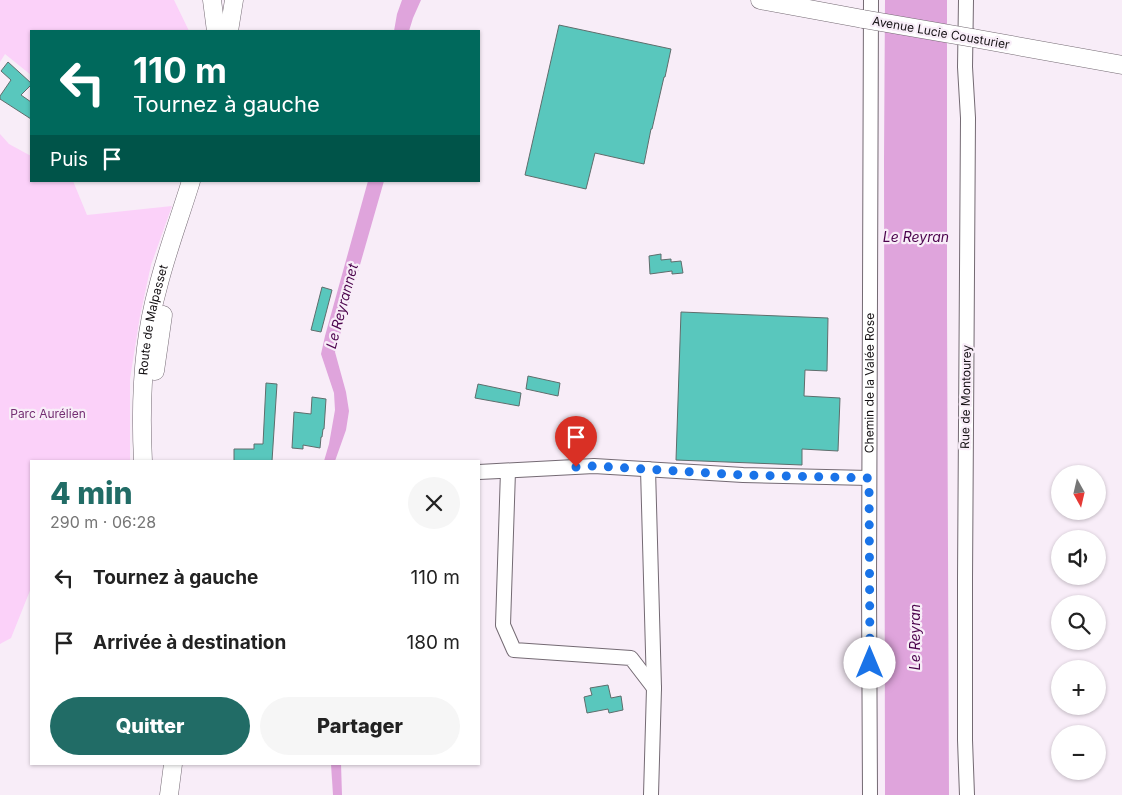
<!DOCTYPE html>
<html lang="fr">
<meta charset="utf-8">
<style>
:root{--surface:#fff;--page:#f6f6f6;--text:#222;--muted:#767676;--accent:#216c66}
body{margin:0;font-family:Inter,sans-serif;background:var(--page);color:var(--text);height:100vh;display:flex;flex-direction:column;font-size:19px;white-space:nowrap}
*{box-sizing:border-box;margin:0}
p{font-size:16px;color:var(--muted)}
.icon{flex:none;width:28px;height:28px;fill:none;stroke:currentColor;stroke-width:2;stroke-linecap:round;stroke-linejoin:round}
.map{position:relative;flex:1;overflow:hidden}
.details{position:absolute;left:30px;top:460px;width:450px;height:305px;display:flex;flex-direction:column;background:var(--surface);border-radius:0px;box-shadow:0 1px 4px #0004}
.details>*{flex:none}
.guide{position:absolute;left:30px;top:30px;width:450px;height:152px;border-radius:0px;box-shadow:0 1px 4px #0004;background:#00695c;color:#fff;overflow:hidden}
.needle{width:32px;rotate:172deg}
.buttons{position:absolute;left:1051px;top:465px;display:grid;gap:10px}
.buttons a{display:grid;place-items:center;width:55px;height:55px;border-radius:50%;background:var(--surface);box-shadow:0 1px 4px #0004;font-size:25px}
.pin{position:absolute;display:grid;place-items:center;width:42px;height:42px;color:#fff;margin:-51px -21px;border-radius:50% 50% 50% 0;rotate:-45deg;box-shadow:0 0 5px #0007}
.pin .icon{rotate:45deg}
.me{position:absolute;width:55px;margin:-28px;rotate:0deg;stroke-linejoin:round;filter:drop-shadow(0 0 4px #0008)}
.turn{display:flex;align-items:center;gap:18px;height:105px;padding:0 20px;font-size:22px}
.turn .icon{width:65px;height:65px;stroke-width:2.5}
.turn b{display:block;font-size:35px;line-height:42px}
.then{display:flex;align-items:center;height:48px;padding:0 20px;background:#0003;gap:10px;font-size:19px}
.round{display:grid;place-items:center;flex:none;width:52px;height:52px;border-radius:26px;background:var(--page)}
.head{display:flex;align-items:center;justify-content:space-between;height:85px;padding:0 20px}
h1{font-size:30px;font-weight:800;line-height:38px;color:var(--accent)}
.primary-button{display:flex;gap:10px;margin-top:auto;padding:10px 20px}
.primary-button a{flex:1;height:58px;border-radius:30px;background:var(--accent);color:#fff;font-size:20px;font-weight:800;line-height:58px;text-align:center}
.primary-button a+a{background:var(--page);color:var(--text)}
ul{padding:0;list-style:none}
li{display:flex;align-items:center;gap:15px;height:65px;padding:0 20px}
li div{flex:1}
li b{display:block;font-size:19px}
li em{font-style:normal}
.map>svg:first-child{display:block}
.green{fill:#fbd1f9}
.water{fill:#dfa4dc}
.building{fill:#59c7bd;stroke:#5f6d6c}
.lines{fill:none;stroke-linecap:round;stroke-linejoin:round}
.minor-casing{stroke:#746a73;stroke-width:16}
.major-casing{stroke:#746a73;stroke-width:19}
.minor{stroke:#fff;stroke-width:14}
.major{stroke:#fff;stroke-width:18}
.major-bridge-casing{stroke:#746a73;stroke-width:19;stroke-linecap:butt}
.major-bridge{stroke:#fff;stroke-width:18}
.route{stroke:#1a73e8;stroke-width:9;stroke-dasharray:0 16.2}
.labels{text-anchor:middle;stroke-width:4.5;stroke-linejoin:round;paint-order:stroke}
.street-label{font-size:12px;fill:#141013;stroke:#f8edf8}
.park-label{font-size:12px;fill:#742f73;stroke:#f8edf8}
.water-label{font-size:14px;font-style:italic;fill:#4c044d;stroke:#f8edf8}
</style>
<div class="map">
<svg width="1122" height="795" viewBox="0 0 1122 795">
<rect width="100%" height="100%" fill="#f8edf8"/>
<g class="green">
<path d="M0,0h174l15,31h-158v44l-26,-21 -5,8z"/>
<path d="M0,134l9,10 22,12v25h42l14,34 85,-9 -21,59 -11,51 -10,63v82h-99v127l-20,50 -11,6z"/>
</g>
<g class="water">
<path d="M402,0h19l-8,18 -4,13h-15l3,-17z"/>
<path d="M885,0h62v312l2,483h-64l-1,-635z"/>
<path d="M368,181h16l-49,171 11,40 3,19 -3,19 -11,31h-11l5,-17 6,-34 -1,-17 -13,-39 4,-18z"/>
<path d="M331,764h10l1,31h-9z"/>
</g>
<g class="building">
<path d="M559,25l112,24 -6,28h-1l-12,52h-1l-7,35 -49,-11 -9,36 -61,-14z"/>
<path d="M8,62l23,21v2l-10,10 10,7v17l-31,-20v-3l11,-16 -10,-9z"/>
<path d="M661,254v6l10,-1v3l10,-1 2,12 -11,1v-3l-22,3 -1,-18z"/>
<path d="M322,287l10,3 -11,42 -10,-2z"/>
<path d="M681,312l147,6 -1,53 -22,-1 -1,26 36,2 -2,53 -36,-2v16l-126,-5z"/>
<path d="M528,376l32,7 -2,13 -32,-7z"/>
<path d="M266,383l11,1 -5,77h-38v-12h20v-5h9z"/>
<path d="M478,384l43,9 -2,13 -44,-8z"/>
<path d="M312,397l14,2 -2,30h-1l-1,8h-1l-1,11 -17,-3v4l-11,-1 2,-36 17,2z"/>
<path d="M608,685l3,13 10,-2 2,14 -14,3 -1,-4 -21,4 -3,-16 8,-2 -2,-7z"/>
</g>
<g class="lines">
<defs>
<g id="minor">
<path d="M966,0l-1,67 3,51 -3,461v161l2,55"/>
<path d="M648,469l6,219 -3,107"/>
<path d="M508,471l-5,154 11,25 117,8 23,30"/>
<path d="M479,472l115,-6 149,9 126,3"/>
<path id="s1" d="M870,795l-1,-208 2,-587"/>
</g>
<g id="major">
<path d="M212,0l4,31"/>
<path d="M760,0l103,19"/>
<path d="M229,31l5,-31"/>
<path d="M973,38l149,27"/>
<path d="M155,371l8,-56"/>
<path id="s2" d="M143,461c-3,-58 -1,-117 15,-174 9,-36 22,-70 33,-106"/>
<path d="M169,795l4,-31"/>
</g>
</defs>
<use href="#minor" class="minor-casing"/>
<use href="#major" class="major-casing"/>
<use href="#minor" class="minor"/>
<use href="#major" class="major"/>
<defs>
<path id="major-bridge" d="M863,19l110,19"/>
</defs>
<use href="#major-bridge" class="major-bridge-casing"/>
<use href="#major-bridge" class="major-bridge"/>
</g>
<g class="lines">
<path class="route" d="M576,467l18,-1 149,9 126,3 1,185"/>
</g>
<g class="labels">
<g class="street-label">
<text transform="translate(941 33) rotate(10)" y="4">Avenue Lucie Cousturier</text>
<text dy="4" stroke="none"><textPath href="#s2" startOffset="142">Route de Malpasset</textPath></text>
<text dy="4" stroke="none"><textPath href="#s1" startOffset="412">Chemin de la Valée Rose</textPath></text>
<text transform="translate(966 397) rotate(-89)" y="4">Rue de Montourey</text>
</g>
<g class="park-label">
<text x="48" y="418">Parc Aurélien</text>
</g>
<g class="water-label">
<text x="916" y="242">Le Reyran</text>
<text transform="translate(342 306) rotate(-75)" y="5">Le Reyrannet</text>
<text transform="translate(915 637) rotate(-90)" y="5">Le Reyran</text>
</g>
</g>
</svg>
<div class="buttons">
<a><svg class="needle" viewBox="-14 -14 28 28"><path d="M0-13l5 13h-10z" fill="#e53935"/><path d="M0 13l5-13h-10z" fill="#767676"/></svg></a>
<a><svg class="icon" aria-label="sound" viewBox="0 0 24 24"><path d="M4 9h4l5-4v14l-5-4H4zM17 9q2 3 0 6"/></svg></a>
<a><svg class="icon" aria-label="search" viewBox="0 0 24 24"><circle cx="10" cy="10" r="6"/><path d="M15 15l6 6"/></svg></a>
<a>+</a>
<a>−</a>
</div>
<div class="pin" style="left:576px;top:467px;background:#d93025"><svg class="icon" aria-label="arrive" viewBox="0 0 24 24"><path d="M6 21V4h12l-3 4 3 4H6"/></svg></div>
<svg class="me" style="left:870px;top:663px" viewBox="-20 -20 40 40"><circle r="19" fill="#fff"/><path d="M0-13L10 11 0 6-10 11z" fill="#1a73e8"/></svg>
<div class="guide">
<div class="turn"><svg class="icon" aria-label="left" viewBox="0 0 24 24"><path d="M17 20v-9H6M10 6l-5 5 5 5"/></svg><div><b>110 m</b>Tournez à gauche</div></div>
<div class="then">Puis<svg class="icon" aria-label="arrive" viewBox="0 0 24 24"><path d="M6 21V4h12l-3 4 3 4H6"/></svg></div>
</div>
<section class="details">
<div class="head"><div><h1>4 min</h1><p>290 m · 06:28</p></div><a class="round"><svg class="icon" aria-label="close" viewBox="0 0 24 24"><path d="M6 6l12 12M18 6L6 18"/></svg></a></div>
<ul>
<li><svg class="icon" aria-label="left" viewBox="0 0 24 24"><path d="M17 20v-9H6M10 6l-5 5 5 5"/></svg><div><b>Tournez à gauche</b></div><em>110 m</em></li>
<li><svg class="icon" aria-label="arrive" viewBox="0 0 24 24"><path d="M6 21V4h12l-3 4 3 4H6"/></svg><div><b>Arrivée à destination</b></div><em>180 m</em></li>
</ul>
<div class="primary-button"><a>Quitter</a><a>Partager</a></div>
</section>
</div>
